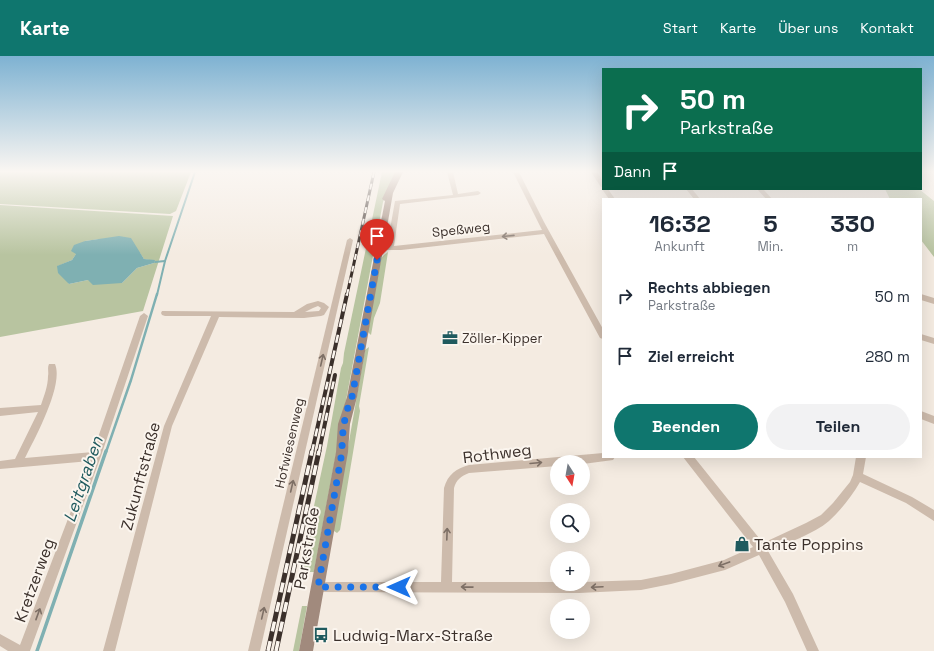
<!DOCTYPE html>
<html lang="de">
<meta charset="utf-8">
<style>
:root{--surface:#fff;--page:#f2f2f3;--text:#1f2937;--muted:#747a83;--accent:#0f766e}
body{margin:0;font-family:"Space Grotesk",sans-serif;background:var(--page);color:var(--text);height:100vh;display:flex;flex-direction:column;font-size:15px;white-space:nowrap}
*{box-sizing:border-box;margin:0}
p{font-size:13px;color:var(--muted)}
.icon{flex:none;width:22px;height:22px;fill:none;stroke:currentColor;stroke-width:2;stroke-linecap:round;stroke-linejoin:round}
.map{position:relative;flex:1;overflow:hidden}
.sheet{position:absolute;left:602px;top:142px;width:320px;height:260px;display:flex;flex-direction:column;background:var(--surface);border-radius:0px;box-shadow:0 4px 16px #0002}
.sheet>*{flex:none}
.guide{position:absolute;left:602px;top:12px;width:320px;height:122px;border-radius:0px;box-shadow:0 4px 16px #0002;background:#0b6e4f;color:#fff;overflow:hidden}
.needle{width:26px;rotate:169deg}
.tools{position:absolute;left:550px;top:399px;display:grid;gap:8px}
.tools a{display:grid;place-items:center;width:40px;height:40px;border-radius:50%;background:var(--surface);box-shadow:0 4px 16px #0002;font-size:20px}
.pin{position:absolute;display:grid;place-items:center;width:34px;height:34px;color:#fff;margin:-41px -17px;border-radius:50% 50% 50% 0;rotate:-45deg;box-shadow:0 0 4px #0007}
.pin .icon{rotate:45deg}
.me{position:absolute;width:44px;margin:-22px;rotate:270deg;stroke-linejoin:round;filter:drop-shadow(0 0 3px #0008)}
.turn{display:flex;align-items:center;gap:14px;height:84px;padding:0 12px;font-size:18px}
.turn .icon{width:52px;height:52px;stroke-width:2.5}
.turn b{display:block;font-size:28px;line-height:34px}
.then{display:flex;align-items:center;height:38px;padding:0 12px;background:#0003;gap:8px;font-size:15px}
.eta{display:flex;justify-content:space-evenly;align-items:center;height:68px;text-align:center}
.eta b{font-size:24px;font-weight:700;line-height:28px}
.button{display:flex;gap:8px;margin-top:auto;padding:8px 12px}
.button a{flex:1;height:46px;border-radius:24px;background:var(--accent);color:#fff;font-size:16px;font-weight:700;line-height:46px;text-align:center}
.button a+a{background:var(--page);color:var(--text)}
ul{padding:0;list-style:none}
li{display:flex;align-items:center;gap:12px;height:60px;padding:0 12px}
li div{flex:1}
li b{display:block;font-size:15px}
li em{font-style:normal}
header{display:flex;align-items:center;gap:24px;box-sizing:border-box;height:56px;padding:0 20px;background:var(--accent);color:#fff}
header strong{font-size:19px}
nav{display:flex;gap:22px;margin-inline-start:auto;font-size:14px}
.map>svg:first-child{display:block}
.green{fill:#b8c4a0;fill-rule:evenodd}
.water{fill:#7fb0b2}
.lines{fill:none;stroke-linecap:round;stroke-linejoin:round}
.stream-far2{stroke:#7fb0b2;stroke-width:2}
.stream-far1{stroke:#7fb0b2;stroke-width:2.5}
.stream{stroke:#7fb0b2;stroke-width:3.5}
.minor{fill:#cdbbac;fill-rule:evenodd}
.secondary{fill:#a18a7d;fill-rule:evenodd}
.rail-far2-casing{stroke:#3b302b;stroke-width:3}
.rail-far1-casing{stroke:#3b302b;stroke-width:4}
.rail-casing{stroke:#3b302b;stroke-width:5}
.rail-far2{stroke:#fbf5ee;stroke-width:2;stroke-dasharray:6;stroke-linecap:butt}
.rail-far1{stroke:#fbf5ee;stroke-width:2.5;stroke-dasharray:8;stroke-linecap:butt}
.rail{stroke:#fbf5ee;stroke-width:3.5;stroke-dasharray:10;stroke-linecap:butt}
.oneway{stroke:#7d6f65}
.route{stroke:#1a73e8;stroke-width:7;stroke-dasharray:0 12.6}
.labels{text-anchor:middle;stroke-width:4;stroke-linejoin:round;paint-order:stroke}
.street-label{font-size:13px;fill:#3b302b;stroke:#fbf5ee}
.poi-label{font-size:13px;fill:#3b302b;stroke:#fbf5ee;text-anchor:start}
.near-street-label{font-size:16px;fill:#3b302b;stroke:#fbf5ee}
.near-poi-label{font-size:16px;fill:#3b302b;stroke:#fbf5ee;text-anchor:start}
.near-water-label{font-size:17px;font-style:italic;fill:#1f5a5e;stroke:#fbf5ee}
</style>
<header>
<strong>Karte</strong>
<nav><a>Start</a><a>Karte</a><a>Über uns</a><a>Kontakt</a></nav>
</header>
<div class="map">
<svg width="934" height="595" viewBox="0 0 934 595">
<rect width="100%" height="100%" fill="#f4ebe1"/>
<g class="green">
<path d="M0,116h191l-15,39 -6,3 -170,-10z"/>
<path d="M382,116h14l-13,30 -69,370h-13l3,-20 23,-106 14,-78 2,-5 1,-10z"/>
<path d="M885,133h34l15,12v56l-13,-17v-41h-31z"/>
<path d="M0,149l173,11 -30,95 -143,26zM100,183l40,14 4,6 11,2 -1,2 -17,5 -15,15 -34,-3 -19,4 -11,-18 14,-6 13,-19z"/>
<path d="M388,196l-8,51 -6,15 -3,17 -3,-3 12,-72 4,-5z"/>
<path d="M369,291l-10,59 1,5 -20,119 -3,3 -3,-2v-4l31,-177z"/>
<path d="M302,550h5l-8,45h-6z"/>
</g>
<path class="water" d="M119,180l12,2 13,21 11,1 -1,3 -17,5 -15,15 -29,2 -5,-5 -19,4 -11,-11 -1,-7 15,-6 4,-6 -5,-3 3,-6 11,-4z"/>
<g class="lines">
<g class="stream-far2">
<path d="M155,206l10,-1"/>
<path d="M157,239l8,-34 30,-89"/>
</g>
<path class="stream-far1" d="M106,396l25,-72 26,-86"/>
<path class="stream" d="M37,595l69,-200"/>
<g class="minor">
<path d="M447,116h6l5,22 20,-3 3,2 -3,2 -78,9 -6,42 148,-16 -29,-58h6l25,50 59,107v10l-3,-1 -56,-104 -143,16h-24v-4h10l8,-45 58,-6z"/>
<path d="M591,116h6l6,9v8h5l7,10h-6l-7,-10 1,-1 -2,-1z"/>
<path d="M686,133h6l8,10h-6z"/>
<path d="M757,133h6l9,10h-6z"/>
<path d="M350,182l3,2 -93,411h-12l99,-411z"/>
<path d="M921,238l13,4v6l-13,-4z"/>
<path d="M318,245l6,2 5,4 -5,8 -3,1 -17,2 -85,-1 -47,109 -57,225h-12l61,-225 47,-110h-46l-3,-1 -1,-2 1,-2 132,1 13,-8zM318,250l3,2 -2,3 -14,1 8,-4z"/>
<path d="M144,257l4,3 -47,140 -71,195h-22l-8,-5v-12l20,11 70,-184 -90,8v-8l15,-2 23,-47 -38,4v-8l41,-3c3,-9 7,-19 7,-29 1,-4 -1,-8 1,-12h6c9,21 -20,74 -30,94l68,-6 47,-136z"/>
<path d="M921,278l13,4v6l-13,-4z"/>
<path d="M921,355l13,5v8l-13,-5z"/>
<path d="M603,397v4h12l-2,3 -30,4v-2h-26v4l-88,7c-8,3 -13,7 -15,15l-2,94h105v2h26v-2l58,-2 30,-6 53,-14 29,-13 -70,-90h11l69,86 43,-20 15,-8 12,-12 17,-21 3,-7 3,-18h10l-3,17 49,23 22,13v11l-28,-18 -46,-21c-8,14 -19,28 -31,39 -15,13 -42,22 -61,30l25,43 26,57h-12l-22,-49 -26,-47 -34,15 -54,14 -30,6 -62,3 -261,-1 -4,-1 -1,-4 1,-4 4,-1h123l3,-94c4,-14 12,-19 25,-23z"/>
</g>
<path class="secondary" d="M395,116h8l-10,21 -36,204 -7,27 -2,28 -35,199h-14l37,-199 2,-28 9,-27 38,-196 -3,-2z"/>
<defs>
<path id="rail-far2" d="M347,239l27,-123"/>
<g id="rail-far1">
<path d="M312,396l35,-158"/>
<path d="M319,396l16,-77"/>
</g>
<g id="rail">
<path d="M268,595l44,-200"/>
<path d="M276,595l43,-200"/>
</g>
</defs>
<use href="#rail-far2" class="rail-far2-casing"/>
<use href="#rail-far1" class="rail-far1-casing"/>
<use href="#rail" class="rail-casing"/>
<use href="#rail-far2" class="rail-far2"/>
<use href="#rail-far1" class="rail-far1"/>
<use href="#rail" class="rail"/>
</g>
<defs><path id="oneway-shaft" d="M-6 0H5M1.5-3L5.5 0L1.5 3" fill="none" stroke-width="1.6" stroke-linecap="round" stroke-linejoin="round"/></defs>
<g class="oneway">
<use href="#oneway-shaft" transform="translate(508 180) rotate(174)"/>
<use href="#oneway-shaft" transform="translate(322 304) rotate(-77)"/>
<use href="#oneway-shaft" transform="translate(536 407) rotate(-5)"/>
<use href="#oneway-shaft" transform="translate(292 430) rotate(-77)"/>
<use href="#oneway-shaft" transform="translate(447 478) rotate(-88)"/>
<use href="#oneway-shaft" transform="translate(724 508) rotate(160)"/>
<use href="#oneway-shaft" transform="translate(467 531) rotate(-179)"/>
<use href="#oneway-shaft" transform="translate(597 531) rotate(177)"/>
<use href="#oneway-shaft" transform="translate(263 557) rotate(-77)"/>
<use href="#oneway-shaft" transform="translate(38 558) rotate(-70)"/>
</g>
<linearGradient id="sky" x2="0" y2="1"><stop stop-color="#7eb2d2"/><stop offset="0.58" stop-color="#faf6f2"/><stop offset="1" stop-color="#faf6f2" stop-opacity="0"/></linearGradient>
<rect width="934" height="199" fill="url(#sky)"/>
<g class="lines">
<path class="route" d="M377,204l-25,137c-8,18 -10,36 -10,55l-24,135h81"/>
</g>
<defs>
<symbol id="office-bare" viewBox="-9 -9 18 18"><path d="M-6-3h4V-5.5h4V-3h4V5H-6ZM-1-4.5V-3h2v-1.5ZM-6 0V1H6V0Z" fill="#1f5a5e" stroke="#fbf5ee" stroke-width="2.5" paint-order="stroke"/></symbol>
<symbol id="shop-bare" viewBox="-9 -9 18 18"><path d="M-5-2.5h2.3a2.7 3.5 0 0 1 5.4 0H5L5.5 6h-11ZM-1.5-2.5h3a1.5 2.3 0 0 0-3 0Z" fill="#1f5a5e" stroke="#fbf5ee" stroke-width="2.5" paint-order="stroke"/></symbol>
<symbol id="bus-bare" viewBox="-9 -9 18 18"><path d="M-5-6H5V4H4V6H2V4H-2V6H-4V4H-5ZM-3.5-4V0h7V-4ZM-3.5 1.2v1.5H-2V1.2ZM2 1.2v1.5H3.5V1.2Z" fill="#1f5a5e" stroke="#fbf5ee" stroke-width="2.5" paint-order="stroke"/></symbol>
</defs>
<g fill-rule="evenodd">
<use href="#office-bare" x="439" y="271" width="22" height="22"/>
<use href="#shop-bare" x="731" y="477" width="22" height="22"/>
<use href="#bus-bare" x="310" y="568" width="22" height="22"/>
</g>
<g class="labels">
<g class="street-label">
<text transform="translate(461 173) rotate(-6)" y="5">Speßweg</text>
<text transform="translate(289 387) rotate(-77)" y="5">Hofwiesenweg</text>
</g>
<g class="poi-label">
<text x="462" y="287">Zöller-Kipper</text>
</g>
<g class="near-street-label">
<text transform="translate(497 397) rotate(-7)" y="6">Rothweg</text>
<text transform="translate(140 420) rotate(-75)" y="6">Zukunftstraße</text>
<text transform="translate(306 492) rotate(-80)" y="6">Parkstraße</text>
<text transform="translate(34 524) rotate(-70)" y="6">Kretzerweg</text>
</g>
<g class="near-poi-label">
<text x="754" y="494">Tante Poppins</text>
<text x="333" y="585">Ludwig-Marx-Straße</text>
</g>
<g class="near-water-label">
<text transform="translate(83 423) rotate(-71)" y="6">Leitgraben</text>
</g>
</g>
</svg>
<div class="tools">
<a><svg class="needle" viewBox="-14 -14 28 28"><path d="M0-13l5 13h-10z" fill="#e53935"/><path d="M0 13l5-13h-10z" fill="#747a83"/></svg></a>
<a><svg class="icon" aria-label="search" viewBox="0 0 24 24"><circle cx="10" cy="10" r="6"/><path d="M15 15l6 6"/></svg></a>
<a>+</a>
<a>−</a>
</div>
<div class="pin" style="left:377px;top:204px;background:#d93025"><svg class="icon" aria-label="arrive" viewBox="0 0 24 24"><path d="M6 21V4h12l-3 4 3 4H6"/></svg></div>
<svg class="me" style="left:399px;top:531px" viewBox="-20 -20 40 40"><path d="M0-17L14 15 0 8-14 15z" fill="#1a73e8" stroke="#fff" stroke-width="4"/></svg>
<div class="guide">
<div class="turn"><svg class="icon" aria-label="right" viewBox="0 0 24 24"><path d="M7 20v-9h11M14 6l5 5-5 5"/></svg><div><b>50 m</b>Parkstraße</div></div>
<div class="then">Dann<svg class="icon" aria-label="arrive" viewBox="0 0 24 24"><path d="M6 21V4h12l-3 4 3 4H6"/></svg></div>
</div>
<section class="sheet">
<div class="eta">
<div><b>16:32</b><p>Ankunft</p></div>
<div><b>5</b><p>Min.</p></div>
<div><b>330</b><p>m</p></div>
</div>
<ul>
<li><svg class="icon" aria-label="right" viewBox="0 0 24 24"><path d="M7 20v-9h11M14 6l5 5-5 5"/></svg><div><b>Rechts abbiegen</b><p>Parkstraße</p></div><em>50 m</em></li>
<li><svg class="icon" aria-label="arrive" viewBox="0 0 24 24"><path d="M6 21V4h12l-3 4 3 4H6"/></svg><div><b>Ziel erreicht</b></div><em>280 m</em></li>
</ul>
<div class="button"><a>Beenden</a><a>Teilen</a></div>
</section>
</div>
